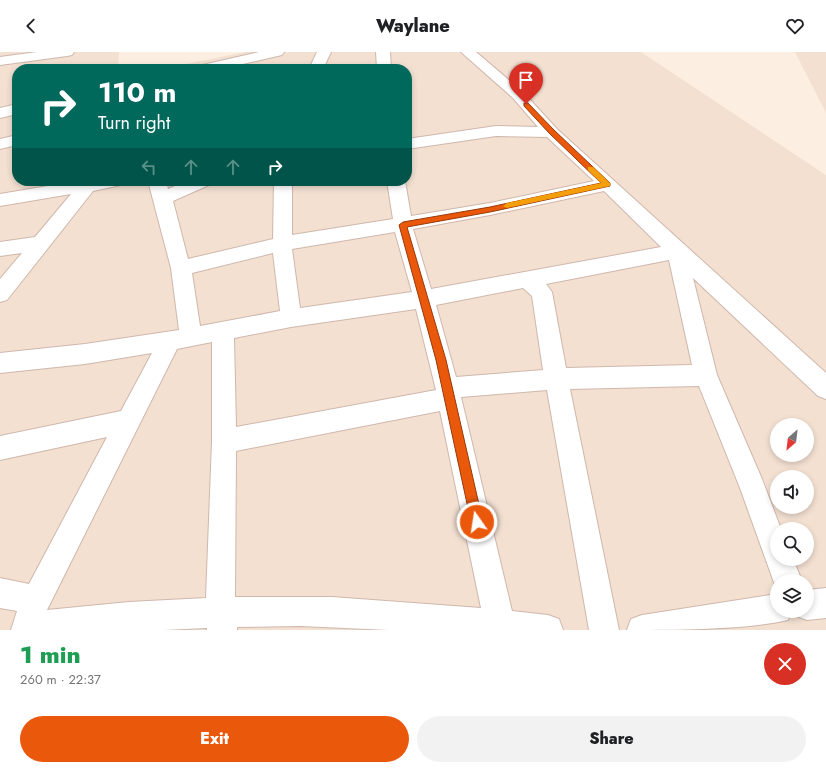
<!DOCTYPE html>
<meta charset="utf-8">
<style>
:root{--surface:#fff;--page:#f2f2f2;--text:#202124;--muted:#757577;--accent:#ea580c}
body{margin:0;font-family:Jost,sans-serif;background:var(--page);color:var(--text);height:100vh;display:flex;flex-direction:column;font-size:15px;white-space:nowrap}
*{box-sizing:border-box;margin:0}
p{font-size:13px;color:var(--muted)}
.icon{flex:none;width:22px;height:22px;fill:none;stroke:currentColor;stroke-width:2;stroke-linecap:round;stroke-linejoin:round}
.map{position:relative;height:578px;overflow:hidden}
.side{display:flex;flex-direction:column;background:var(--surface);flex:1}
.side>*{flex:none}
.hud{position:absolute;left:12px;top:12px;width:400px;height:122px;border-radius:16px;box-shadow:0 2px 6px #0003;background:#00695c;color:#fff;overflow:hidden}
.needle{width:26px;rotate:208deg}
.fabs{position:absolute;left:770px;top:366px;display:grid;gap:8px}
.fabs a{display:grid;place-items:center;width:44px;height:44px;border-radius:50%;background:var(--surface);box-shadow:0 2px 6px #0003;font-size:20px}
.pin{position:absolute;display:grid;place-items:center;width:34px;height:34px;color:#fff;margin:-41px -17px;border-radius:50% 50% 50% 0;rotate:-45deg;box-shadow:0 0 4px #0007}
.pin .icon{rotate:45deg}
.me{position:absolute;width:44px;margin:-22px;rotate:347deg;stroke-linejoin:round;filter:drop-shadow(0 0 3px #0008)}
.turn{display:flex;align-items:center;gap:14px;height:84px;padding:0 20px;font-size:18px}
.turn .icon{width:52px;height:52px;stroke-width:2.5}
.turn b{display:block;font-size:28px;line-height:34px}
.lanes{display:flex;align-items:center;height:38px;padding:0 20px;background:#0003;justify-content:center;gap:20px;direction:ltr}
.lanes .off{opacity:.35}
.round{display:grid;place-items:center;flex:none;width:42px;height:42px;border-radius:21px;background:var(--page)}
.overview{display:flex;align-items:center;justify-content:space-between;height:68px;padding:0 20px}
h1{font-size:24px;font-weight:800;line-height:30px;color:#1e9e55}
.primary-button{display:flex;gap:8px;margin-top:auto;padding:8px 20px}
.primary-button a{flex:1;height:46px;border-radius:24px;background:var(--accent);color:#fff;font-size:16px;font-weight:800;line-height:46px;text-align:center}
.primary-button a+a{background:var(--page);color:var(--text)}
header{display:flex;justify-content:space-between;align-items:center;height:52px;padding:0 20px;background:var(--surface);font-size:18px;font-weight:800}
.map>svg:first-child{display:block}
.residential{fill:#f3e0d1;fill-rule:evenodd}
.lines{fill:none;stroke-linecap:round;stroke-linejoin:round}
.minor-casing{stroke:#cfb7ac;stroke-width:2}
.minor{fill:#fff;fill-rule:evenodd}
.route{fill:#ea580c;stroke:#983908}
.slow{fill:#f59e0b}
</style>
<header><svg class="icon" aria-label="back" viewBox="0 0 24 24"><path d="M15 5l-7 7 7 7"/></svg>Waylane<svg class="icon" aria-label="heart" viewBox="0 0 24 24"><path d="M12 20l-8-8c-3-5 5-10 8-4 3-6 11-1 8 4z"/></svg></header>
<div class="map">
<svg width="826" height="578" viewBox="0 0 826 578">
<rect width="100%" height="100%" fill="#fcefe2"/>
<g class="residential">
<path d="M0,0h119l-1,17h-101v112h390v-112h-246l84,-17h396l185,123v455h-826zM777,373h30v30h-30zM777,425h30v30h-30zM777,477h30v30h-30zM777,529h30v30h-30z"/>
<path d="M795,0h31v61z"/>
</g>
<g class="lines">
<defs>
<g id="minor">
<path d="M37,0h37l-2,3 -5,1 -67,9v-8z"/>
<path d="M259,0h25l-2,3 -61,14h-25l2,-3z"/>
<path d="M317,0h14l-8,17h-14z"/>
<path d="M376,0h14l1,17h-14z"/>
<path d="M461,0h15l47,40 34,37 269,244v26l-8,-3 -125,-118 24,97 45,104 19,50h-4v30h16l9,22h-25v10l-37,-103 -41,-102 -129,3 49,241h-30l-42,-240 -86,7 51,214 36,4 11,4 4,11h-175l-87,-4 -64,1v3h-30v-2l-43,2h-153l6,-19 -17,-3v-30l29,6 78,-147 -107,23v-24l121,-25 31,-58 -67,11 -85,9v-20l85,-9 94,-14 -8,-62 -23,-87h18l2,8 19,-8h25l-3,4 -36,16 15,58 85,-20 1,-58h18v54l101,-16 -6,-38h18l6,35 79,-13 104,-22 -47,-44 -51,-1 -89,13v-10l89,-13 42,1 -25,-29zM604,139l57,56 -230,42 -18,-60 77,-14zM395,180l17,60 -112,16 -8,-59zM273,201l7,58 -80,15 -8,-53zM669,208l23,105 -126,3 -14,-76 -6,-8zM523,236l9,8 11,74 -87,7 -20,-72zM416,257l20,81 -200,37 -2,-89 57,-11zM212,290v99l-6,157 -77,4 -82,8 130,-261zM440,359l41,197 -149,-11h-97l1,-146z"/>
<path d="M17,52v10l-17,4v-10z"/>
<path d="M17,83v10l-17,4v-10z"/>
<path d="M78,129h46l-3,4 -28,6 -86,109 -7,2v-23l22,-26 -22,3v-14l35,-5 36,-43 -71,12v-12z"/>
<path d="M826,536v30l-19,2 -11,-4 -1,-5h12v-21z"/>
<path d="M777,542v17h14l-3,9c-42,10 -115,10 -161,10l4,-11 11,-4z"/>
</g>
</defs>
<use href="#minor" class="minor-casing"/>
<use href="#minor" class="minor"/>
</g>
<path class="route" d="M524,51h4l26,27 56,53v3l-120,26 -83,15 39,133 37,162 -2,4 -4,1 -4,-1 -2,-4 -35,-162 -37,-135 4,-3 87,-15 111,-24 -52,-50 -25,-27z"/>
<path class="slow" d="M588,115h5l17,16v3l-103,22 -4,-2 4,-3 94,-20 -13,-13z"/>
</svg>
<div class="fabs">
<a><svg class="needle" viewBox="-14 -14 28 28"><path d="M0-13l5 13h-10z" fill="#e53935"/><path d="M0 13l5-13h-10z" fill="#757577"/></svg></a>
<a><svg class="icon" aria-label="sound" viewBox="0 0 24 24"><path d="M4 9h4l5-4v14l-5-4H4zM17 9q2 3 0 6"/></svg></a>
<a><svg class="icon" aria-label="search" viewBox="0 0 24 24"><circle cx="10" cy="10" r="6"/><path d="M15 15l6 6"/></svg></a>
<a><svg class="icon" aria-label="layers" viewBox="0 0 24 24"><path d="M12 4l9 5-9 5-9-5zM3 14l9 5 9-5"/></svg></a>
</div>
<div class="pin" style="left:526px;top:52px;background:#d93025"><svg class="icon" aria-label="arrive" viewBox="0 0 24 24"><path d="M6 21V4h12l-3 4 3 4H6"/></svg></div>
<svg class="me" style="left:477px;top:470px" viewBox="-20 -20 40 40"><circle r="17" fill="#ea580c" stroke="#fff" stroke-width="3"/><path d="M0-11L8 9 0 5-8 9z" fill="#fff"/></svg>
<div class="hud">
<div class="turn"><svg class="icon" aria-label="right" viewBox="0 0 24 24"><path d="M7 20v-9h11M14 6l5 5-5 5"/></svg><div><b>110 m</b>Turn right</div></div>
<div class="lanes"><svg class="icon off" aria-label="left" viewBox="0 0 24 24"><path d="M17 20v-9H6M10 6l-5 5 5 5"/></svg><svg class="icon off" aria-label="ahead" viewBox="0 0 24 24"><path d="M12 20V5M6 11l6-6 6 6"/></svg><svg class="icon off" aria-label="ahead" viewBox="0 0 24 24"><path d="M12 20V5M6 11l6-6 6 6"/></svg><svg class="icon" aria-label="right" viewBox="0 0 24 24"><path d="M7 20v-9h11M14 6l5 5-5 5"/></svg></div>
</div>
</div>
<section class="side">
<div class="overview"><div><h1>1 min</h1><p>260 m · 22:37</p></div><a class="round" style="background:#d93025;color:#fff"><svg class="icon" aria-label="close" viewBox="0 0 24 24"><path d="M6 6l12 12M18 6L6 18"/></svg></a></div>
<div class="primary-button"><a>Exit</a><a>Share</a></div>
</section>
